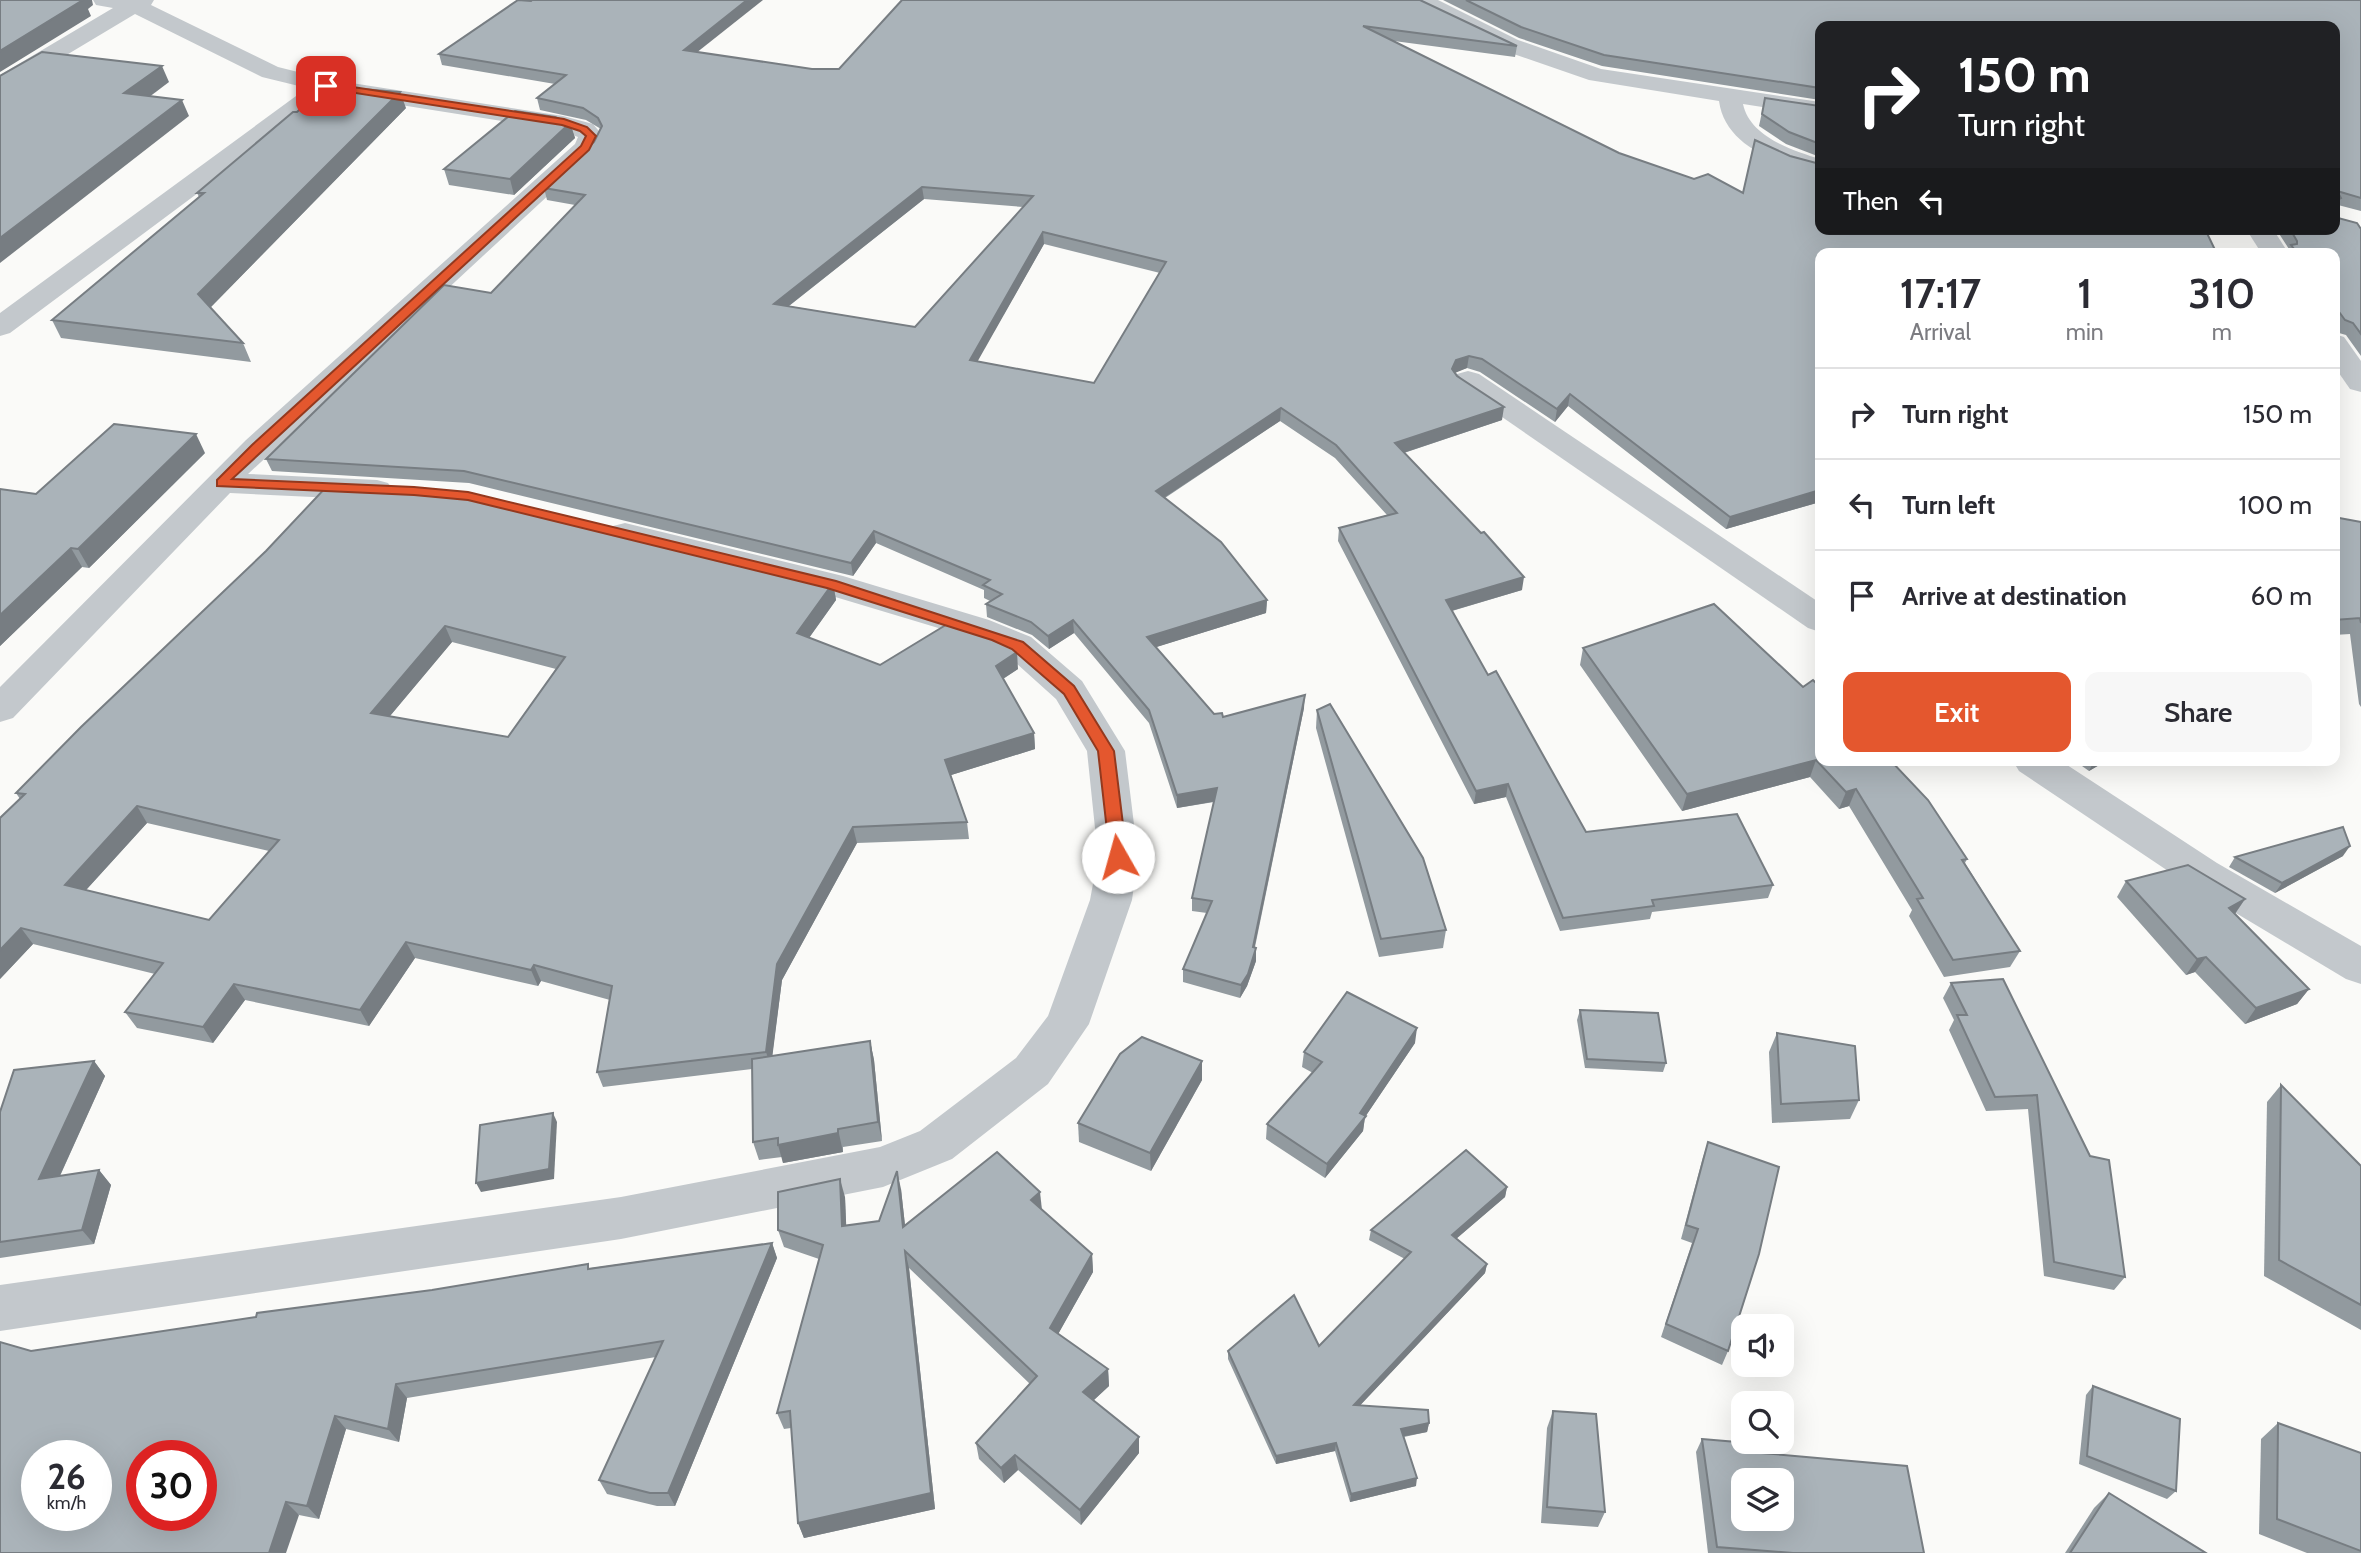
<!DOCTYPE html>
<style>
:root{--surface:#fff;--page:#f7f7f7;--text:#2b2b33;--muted:#7c7c81;--line:#e1e1e2;--accent:#e4572e}
body{margin:0;font-family:Cabin,sans-serif;background:var(--page);color:var(--text);height:100vh;display:flex;flex-direction:column;font-size:26px;white-space:nowrap}
*{box-sizing:border-box;margin:0}
p{font-size:23px;color:var(--muted)}
.icon{flex:none;width:38px;height:38px;fill:none;stroke:currentColor;stroke-width:2;stroke-linecap:round;stroke-linejoin:round}
.map{position:relative;flex:1;overflow:hidden}
.sheet{position:absolute;left:1815px;top:248px;width:525px;height:518px;display:flex;flex-direction:column;background:var(--surface);border-radius:14px;box-shadow:0 7px 28px #0002}
.sheet>*{flex:none}
.top-card{position:absolute;left:1815px;top:21px;width:525px;height:214px;border-radius:14px;box-shadow:0 7px 28px #0002;background:#202124;color:#fff;overflow:hidden}
.controls{position:absolute;left:1731px;top:1314px;display:grid;gap:14px}
.controls a{display:grid;place-items:center;width:63px;height:63px;border-radius:14px;background:var(--surface);box-shadow:0 7px 28px #0002;font-size:35px}
.speed{position:absolute;left:21px;top:1440px;display:flex;gap:14px;font-size:35px;font-weight:700;text-align:center}
.speed>*{display:grid;place-content:center;width:91px;height:91px;border-radius:50%;background:var(--surface);box-shadow:0 7px 28px #0002;line-height:1}
.speed small{font-size:18px;font-weight:400}
.speed .limit{border:10px solid #d22;background:#fff;color:#111}
.pin{position:absolute;display:grid;place-items:center;width:60px;height:60px;color:#fff;margin:-30px;border-radius:14px;box-shadow:0 4px 10px #0006}
.me{position:absolute;width:77px;margin:-38px;rotate:353deg;stroke-linejoin:round;filter:drop-shadow(0 0 5px #0008)}
.turn{display:flex;align-items:center;gap:24px;height:147px;padding:0 28px;font-size:32px}
.turn .icon{width:91px;height:91px;stroke-width:2.5}
.turn b{display:block;font-size:49px;line-height:60px}
.then{display:flex;align-items:center;height:66px;padding:0 28px;background:#0003;gap:14px;font-size:26px}
.eta{display:flex;justify-content:space-evenly;align-items:center;height:119px;text-align:center}
.eta b{font-size:42px;font-weight:600;line-height:49px}
.primary-button{display:flex;gap:14px;margin-top:auto;padding:14px 28px}
.primary-button a{flex:1;height:80px;border-radius:14px;background:var(--accent);color:#fff;font-size:28px;font-weight:600;line-height:80px;text-align:center}
.primary-button a+a{background:var(--page);color:var(--text)}
ul{padding:0;list-style:none}
li{display:flex;align-items:center;gap:21px;height:91px;padding:0 28px;border-top:2px solid var(--line)}
li div{flex:1}
li b{display:block;font-size:26px}
li em{font-style:normal}
.map>svg:first-child{display:block}
.lines{fill:none;stroke-linecap:round;stroke-linejoin:round}
.minor{fill:#c3c8cc;fill-rule:evenodd}
.wall{fill:#929a9f;fill-rule:evenodd}
.shaded-wall{fill:#777d82}
.building{fill:#aab3b9;stroke:#777d82;stroke-width:2;fill-rule:evenodd}
.route{fill:#e4572e;stroke:#94391e;stroke-width:2}
</style>
<div class="map">
<svg width="2361" height="1553" viewBox="0 0 2361 1553">
<rect width="100%" height="100%" fill="#fafaf8"/>
<g class="lines">
<g class="minor">
<path d="M93,0h61l-3,5 127,62 48,12 237,37 30,8 10,12 -8,16 -347,322 129,6 11,3 5,7 -5,7 -11,3 -147,-7 -217,225 -13,4v-35l246,-247 329,-296 3,-7 -18,-7 -229,-36 -321,239 -10,3v-23l307,-225 -45,-11 -127,-63 -127,76 -8,2v-17l113,-67 -17,-3z"/>
<path d="M1410,0h28l80,40 83,29 219,33v14l-77,-12c7,33 49,46 77,55v16c-40,-10 -95,-28 -101,-74l-130,-21 -87,-30 -89,-45z"/>
<path d="M2246,229h27l16,25h-27z"/>
<path d="M2334,334l10,3 17,24v31l-11,-3 -16,-23z"/>
<path d="M1468,371l11,3 341,229v29l-12,-4 -351,-242 -4,-6 4,-6z"/>
<path d="M625,523l218,53 146,44 42,17 51,44 43,70 13,106 -6,43 -43,124 -41,60 -96,75 -69,28 -262,52 -621,92v-46l621,-88 259,-50 40,-16 96,-73 32,-42 42,-116 8,-43 -11,-106 -31,-52 -51,-46 -40,-17 -143,-43 -209,-53 -5,-7 5,-7z"/>
<path d="M2013,761h48l156,102 144,83v38l-15,-5 -157,-94 -170,-114z"/>
</g>
</g>
<g class="wall">
<path d="M1420,0l97,46 -2,11 -121,-16 426,213v248l-94,27 -158,-123 -13,16 -75,-50 -13,-4 -12,4 47,48 -98,33 118,137 -70,21 36,64 98,157 187,53 -5,13 -116,14 -2,7 -90,12 -54,-134 -32,7 -136,-263 1,-13 48,-13 -52,-57 -55,-37 -115,77 102,102 -1,13 -110,34 58,67 9,3 81,-9 -49,239 1,1v13l-9,25 -7,12 -57,-16v-13l24,-56 -15,-2v-13l22,-96 -37,6 -28,-85 -75,-90 -25,16 -17,-14 -45,-18 -1,-13 4,-3 -6,-3v-8l-108,-47 -23,33 -384,-93 -197,-12 -6,-12 225,-166 84,-88 -28,-5 -3,-12 50,-46 7,-13 -15,-9 -46,-10 -3,-12 18,-14 -113,-19 -3,-11 259,-2 114,17h27zM924,199l99,8 -108,120 -126,-21zM1044,244l116,29 -66,110 -117,-22z"/>
<path d="M1443,0h918v211l-23,-6v13l23,11v127l-15,-21 -7,-2 -5,-6v-73h-47l2,-5 -13,-20h58v-203h-514v74l-218,-34 -83,-28z"/>
<path d="M1765,98l55,8v51l-34,-13 -27,-18z"/>
<path d="M406,108l-196,200 33,35 8,19 -190,-24 -9,-18 147,-123 -2,-4 100,-81z"/>
<path d="M570,123l5,15 -61,57 -65,-10 -5,-16z"/>
<path d="M205,453l-116,115 -7,-1 -82,79v-157l36,5z"/>
<path d="M2334,517l27,5v185l-2,-3 -9,-70 -16,1z"/>
<path d="M266,551l567,32 3,17 -27,38 71,27 138,4 -15,10 31,54 1,16 -84,26 16,47 2,17 -112,4 -75,137 -10,76 98,-15 4,19 8,81 -39,6v5l-60,11 -1,-6 -23,3 -6,-18 -1,-73 -149,18 -6,-15 13,-72 -69,-19 -3,5 -123,-28 -46,68 -124,-26 -32,43 -76,-15 -12,-16 30,-38 -122,-30 -33,35 20,-180 -4,-6zM452,642l104,27 -48,68 -118,-21zM147,823l122,28 -60,69 -123,-30z"/>
<path d="M1714,604l253,255 -2,4 55,88 -10,16 -66,10 -35,-61 3,-6 -63,-104 -10,3 -29,-32 -128,34 -102,-146 3,-17z"/>
<path d="M1317,710l129,220 -3,18 -64,9 -63,-229z"/>
<path d="M2075,761h31l-17,10z"/>
<path d="M2343,856l-68,37 -46,-26 6,-10z"/>
<path d="M2126,881l119,18 -10,15 74,75 -12,15 -52,20 -50,-52 -9,3 -69,-78z"/>
<path d="M2003,979l122,298 -11,13 -70,-14 -16,-167 -42,2 -37,-81 5,-10 -11,-22 8,-15z"/>
<path d="M1580,1010l86,53 -3,9 -78,-4 -8,-48z"/>
<path d="M1777,1033l82,67 -9,19 -78,4 -3,-71z"/>
<path d="M1415,1043l-50,74 -2,14 -38,47 -59,-39 1,-15 46,-51 -11,-6 2,-15z"/>
<path d="M94,1061l11,15 -45,100 39,-6 12,15 -17,59 -94,14v-146z"/>
<path d="M1202,1061v19l-51,91 -72,-29 -1,-19z"/>
<path d="M2281,1085l80,81v164l-97,-54 3,-174z"/>
<path d="M1708,1142l20,209 -6,14 -61,-28 31,-94 -11,-4 22,-82z"/>
<path d="M1507,1187l-2,10 -49,42 31,25 -2,9 -125,132 69,18 -2,9 -23,5 12,49 -66,16 -15,-51 -59,13 -48,-105v-8l91,-5 86,-87 -36,-19 2,-10z"/>
<path d="M901,1189l4,36 137,-15 50,44 1,18 -35,62 50,35 1,17 -16,15 46,52 -58,72 -63,-55 -14,13 -25,-24 -3,-16 54,-59 -121,-116 26,241 -131,29 -6,-15 -7,-95 -7,1 -7,-16 42,-154 -35,-12 -6,-17 67,-33 1,29 33,-5z"/>
<path d="M772,1243l5,15 -102,248h-18l-50,-12 -8,-14 57,-123 -249,41 -8,44 -53,-13 -27,90 -20,-4 -268,-164 401,-61z"/>
<path d="M2093,1386l83,105 -9,8 -88,-35 7,-69z"/>
<path d="M1553,1411l52,101 -7,15 -57,-4 6,-95z"/>
<path d="M2278,1423l83,30v100h-54l-48,-19 2,-95z"/>
<path d="M1702,1439l60,14 162,100h-216l-12,-101z"/>
<path d="M2109,1493l97,60h-141l29,-45z"/>
</g>
<g class="shaded-wall">
<path d="M74,0h18l1,5 -5,4 3,7 -91,56v-21z"/>
<path d="M747,0h16l-77,61 -2,-11z"/>
<path d="M162,66l7,16 -37,28 -8,-17z"/>
<path d="M400,92l6,16 -200,204 -8,-18z"/>
<path d="M182,100l7,16 -189,147v-25z"/>
<path d="M570,123l5,15 -61,57 -4,-16z"/>
<path d="M922,187l2,12 -148,117 -2,-12z"/>
<path d="M1043,232l1,12 -73,129 -1,-13z"/>
<path d="M1469,356l-2,12 -12,5 -3,-4 4,-9z"/>
<path d="M1570,394l-2,12 -13,16 2,-13z"/>
<path d="M1504,407l-2,13 -108,36 1,-13z"/>
<path d="M1281,408l-1,13 -124,82v-12z"/>
<path d="M196,434l9,19 -116,115 -11,-19z"/>
<path d="M1820,490v12l-94,27 4,-12z"/>
<path d="M874,531l2,12 -23,33 -2,-13z"/>
<path d="M71,548l11,19 -82,79v-31z"/>
<path d="M1524,577l-2,13 -78,23 2,-13z"/>
<path d="M833,583l3,17 -35,49 -4,-16z"/>
<path d="M1267,600l-1,13 -119,37v-13z"/>
<path d="M1073,620l1,13 -25,16 -1,-13z"/>
<path d="M445,626l7,16 -73,87 -8,-16z"/>
<path d="M1017,652l1,17 -20,13 -2,-16z"/>
<path d="M1305,695l-1,13 -52,251 1,-12z"/>
<path d="M1034,733l1,16 -87,27 -3,-16z"/>
<path d="M1816,760l-6,17 -128,34 5,-17z"/>
<path d="M2094,761h12l-17,10z"/>
<path d="M1508,784l-2,13 -32,7 2,-13z"/>
<path d="M1217,788v13l-40,7v-13z"/>
<path d="M1856,789l-7,17 -10,3 7,-17z"/>
<path d="M137,806l10,17 -71,78 -11,-16z"/>
<path d="M853,827l4,16 -75,137 -11,87 -5,-15 11,-88z"/>
<path d="M2350,846l-7,10 -68,37 7,-10z"/>
<path d="M2245,899l-11,16 -5,-7z"/>
<path d="M21,928l12,16 -33,35v-29z"/>
<path d="M406,942l9,16 -46,68 -9,-16z"/>
<path d="M1256,948v13l-9,25 -7,12 1,-13z"/>
<path d="M2206,957l-11,15 -9,3 11,-16z"/>
<path d="M534,965l7,16 -3,5 -7,-16z"/>
<path d="M234,984l11,16 -32,43 -10,-16z"/>
<path d="M2309,989l-12,15 -52,20 11,-16z"/>
<path d="M1417,1028l-2,15 -50,74 -2,14 -38,47 2,-14z"/>
<path d="M870,1041l4,19 8,81 -4,-19z"/>
<path d="M94,1061l11,15 -53,117 -13,-14z"/>
<path d="M1202,1061v19l-51,91 -1,-18z"/>
<path d="M553,1113l4,9 -3,57 -73,13 -5,-9z"/>
<path d="M838,1129l5,23 -60,11 -5,-18z"/>
<path d="M99,1170l12,15 -17,59 -12,-14z"/>
<path d="M897,1171l4,18 6,55 -4,-17z"/>
<path d="M840,1179l5,18 2,47 -5,-18z"/>
<path d="M1507,1187l-2,10 -55,47 2,-9z"/>
<path d="M1040,1192l2,18 -11,-10z"/>
<path d="M772,1243l5,15 -102,248 -7,-13z"/>
<path d="M905,1251l4,17 26,241 -131,29 -6,-15z"/>
<path d="M1092,1254l1,18 -41,73 -2,-17z"/>
<path d="M1487,1264l-2,9 -132,140 1,-8z"/>
<path d="M1108,1369l1,17 -25,23 -1,-17z"/>
<path d="M396,1384l11,14 -8,44 -11,-13z"/>
<path d="M335,1416l11,13 -27,90 -12,-13z"/>
<path d="M1429,1423l-2,9 -27,5 1,-8z"/>
<path d="M1139,1437v16l-58,72 -1,-15z"/>
<path d="M1336,1443l-1,8 -59,13v-8z"/>
<path d="M1015,1455l3,15 -14,13 -3,-15z"/>
<path d="M1417,1478l-1,8 -66,16 1,-8z"/>
<path d="M286,1502l13,13 -13,38h-17z"/>
</g>
<g class="building">
<path d="M0,0h83l-83,51z"/>
<path d="M518,0l13,1 1,-1h215l-63,50 128,19h27l63,-69h518l97,46 -154,-20 256,127 75,26 14,-5 35,19 12,-53 35,16 30,8v65h385l12,25h-397v25l-1,-1 1,212 -90,27 -160,-123 -13,15 -75,-50 -13,-3 -13,4 -4,9 5,7 47,31 -109,36 86,90 3,-1 40,45 -78,23 42,75 8,-4 90,161 151,-18 36,71 -121,15 2,6 -91,12 -55,-134 -32,7 -137,-263 58,-15 -61,-68 -55,-37 -125,83 65,51 46,58 -120,37 67,77 8,-1 1,4 82,-22 -52,252 3,1 -8,26 -7,11 -58,-16 29,-68 -20,-3 25,-110 -40,7 -28,-85 -76,-90 -25,16 -17,-14 -45,-18 16,-10 -19,-9 7,-5 -116,-49 -23,32 -387,-92 -198,-12 178,-174 47,8 94,-98 -41,-7 50,-46 8,-16 -4,-8 -15,-10 -46,-10 29,-23 -127,-21zM922,187l111,9 -118,131 -141,-23zM1043,232l123,30 -72,121 -124,-23z"/>
<path d="M1466,0h895v198l-24,-7 4,7 -4,2 1,18 19,5 4,6v105l-8,-11 -8,-3 -11,-15v-51h-36l-7,-9 6,-1v-3l-7,-12h44v-203h-514v62l-216,-33 -83,-28z"/>
<path d="M42,52l120,14 -38,27 58,7 -182,138v-162z"/>
<path d="M325,86l75,6 -202,202 45,49 -191,-23 152,-127h-7l96,-81h4z"/>
<path d="M1765,98l55,8v38l-31,-12 -27,-18z"/>
<path d="M515,111l40,6 15,6 -60,56 -66,-10z"/>
<path d="M114,424l82,10 -118,115 -7,-1 -71,67v-126l36,5z"/>
<path d="M329,484l133,9 371,90 -36,50 83,32 74,-45 48,19 15,13 -21,14 38,67 -89,27 22,62 -114,5 -76,137 -11,88 -169,20 15,-86 -78,-21 -3,5 -125,-28 -46,68 -126,-26 -31,43 -78,-15 38,-49 -142,-35 -21,22v-132l25,-24 -9,-1 65,-66 185,-176zM445,626l120,31 -57,80 -137,-24zM137,806l142,34 -70,80 -144,-35z"/>
<path d="M2334,517l27,5v101l-1,-5 -26,2z"/>
<path d="M1714,604l89,83 10,-7 7,7v74h71l37,39 39,59 -5,1 58,91 -67,9 -36,-61 6,-1 -67,-109 -10,3 -30,-32 -129,34 -104,-146z"/>
<path d="M1330,704l93,154 23,72 -65,9 -64,-229z"/>
<path d="M2343,827l7,19 -68,37 -47,-26z"/>
<path d="M2188,865l57,34 -16,9 80,81 -53,19 -50,-51 -9,2 -71,-78z"/>
<path d="M2003,979l87,177 19,4 16,117 -71,-15 -17,-167 -42,2 -38,-82h10l-16,-32z"/>
<path d="M1347,992l70,36 -57,85 6,3 -39,48 -60,-40 55,-62 -18,-10z"/>
<path d="M1580,1010l78,3 8,50 -79,-4z"/>
<path d="M1777,1033l78,13 4,54 -78,4z"/>
<path d="M1142,1037l60,24 -52,92 -72,-30 42,-69z"/>
<path d="M870,1041l8,81 -40,7v4l-60,12v-7l-25,4 -1,-83z"/>
<path d="M94,1061l-55,118 60,-9 -17,60 -82,12v-130l14,-42z"/>
<path d="M2281,1085l80,81v139l-82,-45z"/>
<path d="M553,1113l-4,56 -73,14 4,-58z"/>
<path d="M1708,1142l71,25 -20,87 -31,97 -62,-27 32,-95 -12,-4z"/>
<path d="M1466,1150l41,37 -55,48 35,29 -133,141 74,5 1,13 -28,6 16,49 -66,16 -15,-51 -60,13 -48,-105 66,-56 25,51 92,-94 -40,-22z"/>
<path d="M997,1152l43,40 -9,8 61,54 -42,74 58,41 -25,23 56,45 -59,73 -65,-55 -14,13 -25,-25 61,-67 -132,-125 26,242 -133,30 -8,-112 -13,2 46,-168 -45,-15v-38l62,-13 2,47 37,-5 18,-50 6,56z"/>
<path d="M772,1243l-104,250h-18l-51,-13 64,-139 -267,43 -8,45 -53,-13 -28,90 -21,-4 -17,51h-269v-211l31,9 225,-34 1,-4 175,-23 156,-26v5zM37,1456h59v60h-59zM142,1456h59v60h-59z"/>
<path d="M2093,1386l87,33 -4,72 -89,-35z"/>
<path d="M1553,1411l43,3 9,98 -58,-5z"/>
<path d="M2278,1423l83,30v98l-84,-32z"/>
<path d="M1702,1439l58,5 2,9 145,13 17,87h-131l-76,-6zM1743,1480h39v39h-39z"/>
<path d="M2109,1493l97,60h-136z"/>
</g>
<path class="route" d="M326,83l238,36 23,8 9,9 -7,14 -357,329 182,8 54,5 368,89 187,61 51,44 40,65 13,106 -3,4 -6,2 -8,-6 -12,-106 -34,-57 -52,-45 -20,-9 -165,-52 -359,-88 -54,-5 -197,-9v-6l35,-35 329,-299 5,-10 -6,-5 -18,-6 -239,-37v-4z"/>
</svg>
<div class="controls">
<a><svg class="icon" aria-label="sound" viewBox="0 0 24 24"><path d="M4 9h4l5-4v14l-5-4H4zM17 9q2 3 0 6"/></svg></a>
<a><svg class="icon" aria-label="search" viewBox="0 0 24 24"><circle cx="10" cy="10" r="6"/><path d="M15 15l6 6"/></svg></a>
<a><svg class="icon" aria-label="layers" viewBox="0 0 24 24"><path d="M12 4l9 5-9 5-9-5zM3 14l9 5 9-5"/></svg></a>
</div>
<div class="speed"><div>26<small>km/h</small></div><div class="limit">30</div></div>
<div class="pin" style="left:326px;top:86px;background:#d93025"><svg class="icon" aria-label="arrive" viewBox="0 0 24 24"><path d="M6 21V4h12l-3 4 3 4H6"/></svg></div>
<svg class="me" style="left:1118px;top:857px" viewBox="-20 -20 40 40"><circle r="19" fill="#fff"/><path d="M0-13L10 11 0 6-10 11z" fill="#e4572e"/></svg>
<div class="top-card">
<div class="turn"><svg class="icon" aria-label="right" viewBox="0 0 24 24"><path d="M7 20v-9h11M14 6l5 5-5 5"/></svg><div><b>150 m</b>Turn right</div></div>
<div class="then">Then<svg class="icon" aria-label="left" viewBox="0 0 24 24"><path d="M17 20v-9H6M10 6l-5 5 5 5"/></svg></div>
</div>
<section class="sheet">
<div class="eta">
<div><b>17:17</b><p>Arrival</p></div>
<div><b>1</b><p>min</p></div>
<div><b>310</b><p>m</p></div>
</div>
<ul>
<li><svg class="icon" aria-label="right" viewBox="0 0 24 24"><path d="M7 20v-9h11M14 6l5 5-5 5"/></svg><div><b>Turn right</b></div><em>150 m</em></li>
<li><svg class="icon" aria-label="left" viewBox="0 0 24 24"><path d="M17 20v-9H6M10 6l-5 5 5 5"/></svg><div><b>Turn left</b></div><em>100 m</em></li>
<li><svg class="icon" aria-label="arrive" viewBox="0 0 24 24"><path d="M6 21V4h12l-3 4 3 4H6"/></svg><div><b>Arrive at destination</b></div><em>60 m</em></li>
</ul>
<div class="primary-button"><a>Exit</a><a>Share</a></div>
</section>
</div>
